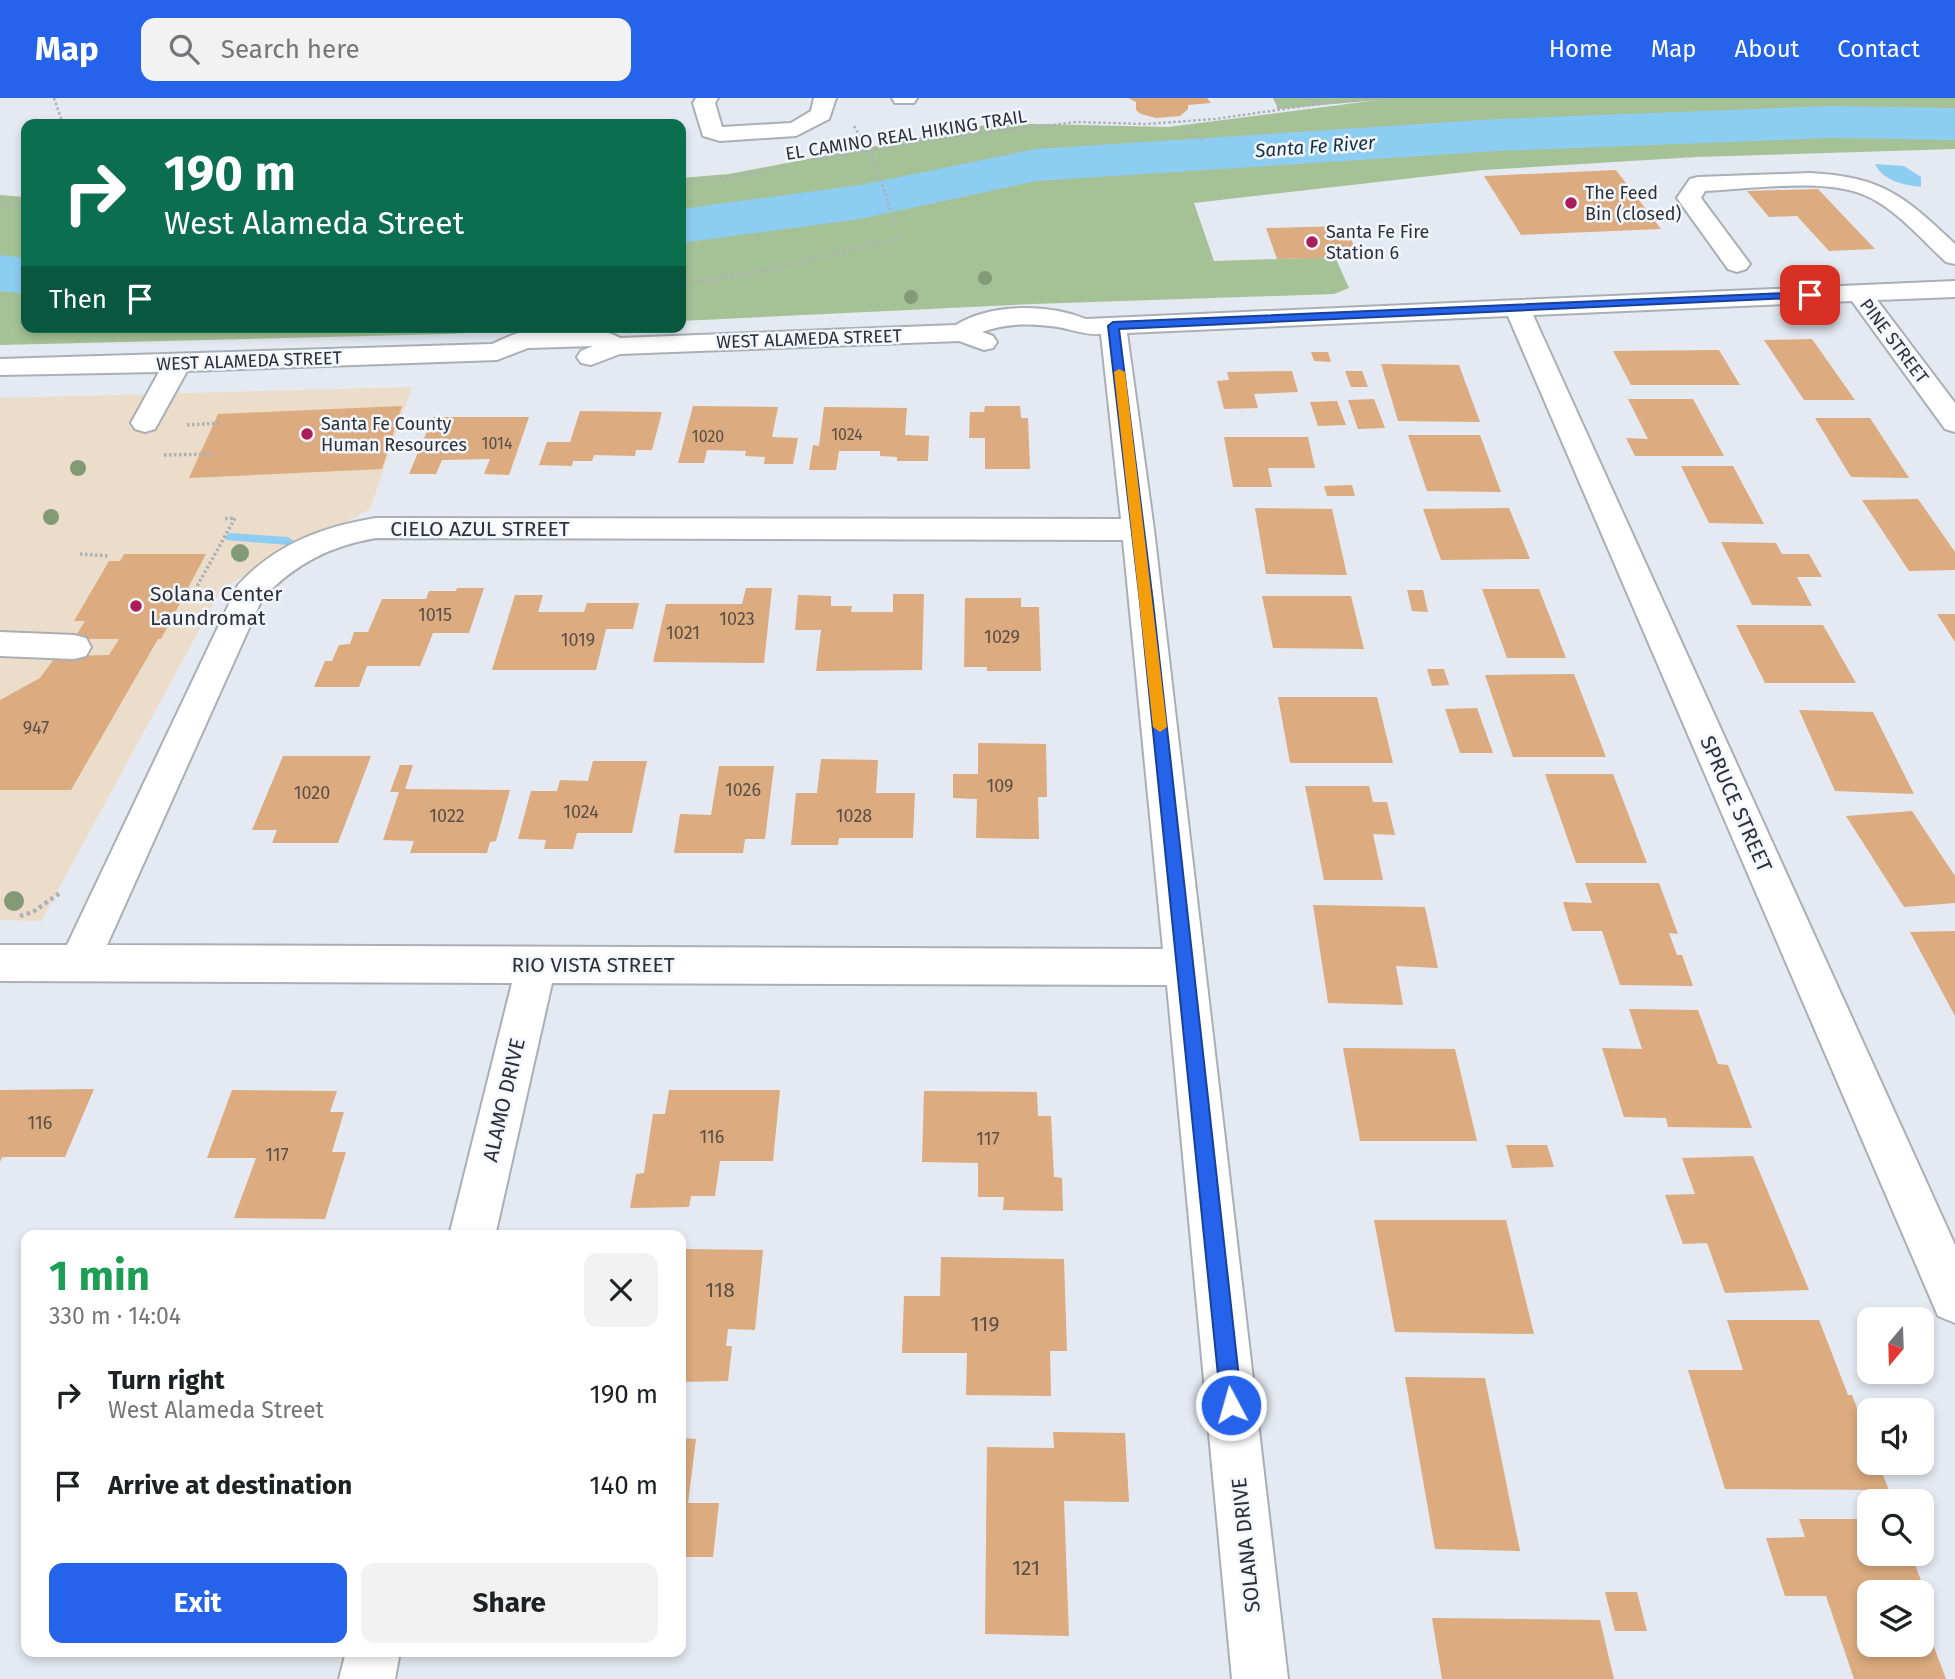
<!DOCTYPE html>
<meta charset="utf-8">
<style>
:root{--surface:#fff;--page:#f2f2f2;--text:#202124;--muted:#757577;--accent:#2563eb}
body{margin:0;font-family:"Fira Sans",sans-serif;background:var(--page);color:var(--text);height:100vh;display:flex;flex-direction:column;font-size:26px;white-space:nowrap}
*{box-sizing:border-box;margin:0}
p{font-size:23px;color:var(--muted)}
.icon{flex:none;width:38px;height:38px;fill:none;stroke:currentColor;stroke-width:2;stroke-linecap:round;stroke-linejoin:round}
.map{position:relative;flex:1;overflow:hidden}
.drawer{position:absolute;left:21px;top:1132px;width:665px;height:427px;display:flex;flex-direction:column;background:var(--surface);border-radius:14px;box-shadow:0 4px 10px #0003}
.drawer>*{flex:none}
.guide{position:absolute;left:21px;top:21px;width:665px;height:214px;border-radius:14px;box-shadow:0 4px 10px #0003;background:#0b6e4f;color:#fff;overflow:hidden}
.needle{width:46px;rotate:199deg}
.buttons{position:absolute;left:1857px;top:1209px;display:grid;gap:14px}
.buttons a{display:grid;place-items:center;width:77px;height:77px;border-radius:14px;background:var(--surface);box-shadow:0 4px 10px #0003;font-size:35px}
.pin{position:absolute;display:grid;place-items:center;width:60px;height:60px;color:#fff;margin:-30px;border-radius:14px;box-shadow:0 4px 10px #0006}
.me{position:absolute;width:77px;margin:-38px;rotate:354deg;stroke-linejoin:round;filter:drop-shadow(0 0 5px #0008)}
.turn{display:flex;align-items:center;gap:24px;height:147px;padding:0 28px;font-size:32px}
.turn .icon{width:91px;height:91px;stroke-width:2.5}
.turn b{display:block;font-size:49px;line-height:60px}
.then{display:flex;align-items:center;height:66px;padding:0 28px;background:#0003;gap:14px;font-size:26px}
.round{display:grid;place-items:center;flex:none;width:74px;height:74px;border-radius:14px;background:var(--page)}
.overview{display:flex;align-items:center;justify-content:space-between;height:119px;padding:0 28px}
h1{font-size:42px;font-weight:700;line-height:52px;color:#1e9e55}
.primary-button{display:flex;gap:14px;margin-top:auto;padding:14px 28px}
.primary-button a{flex:1;height:80px;border-radius:14px;background:var(--accent);color:#fff;font-size:28px;font-weight:700;line-height:80px;text-align:center}
.primary-button a+a{background:var(--page);color:var(--text)}
ul{padding:0;list-style:none}
li{display:flex;align-items:center;gap:21px;height:91px;padding:0 28px}
li div{flex:1}
li b{display:block;font-size:26px}
li em{font-style:normal}
header{display:flex;align-items:center;gap:42px;box-sizing:border-box;height:98px;padding:0 35px;background:var(--accent);color:#fff}
header strong{font-size:33px}
nav{display:flex;gap:38px;margin-inline-start:auto;font-size:24px}
.search{width:490px;height:63px;background:var(--page);display:flex;align-items:center;gap:18px;box-sizing:border-box;padding:0 24px;border-radius:14px;color:var(--muted);font-size:26px}
.map>svg:first-child{display:block}
.commercial{fill:#ebddca}
.green{fill:#a5c296}
.water{fill:#8ecdf2}
.lines{fill:none;stroke-linecap:round;stroke-linejoin:round}
.stream{fill:#8ecdf2;fill-rule:evenodd}
.river{fill:#8ecdf2;fill-rule:evenodd}
.building{fill:#dcab7f}
.minor-casing{stroke:#aaaeb5;stroke-width:4}
.path-far2{stroke:#adb1b7;stroke-width:2.5;stroke-dasharray:2.5 2.5;stroke-linecap:butt}
.path-far1{stroke:#adb1b7;stroke-width:3.5;stroke-dasharray:2.5 2.5;stroke-linecap:butt}
.path{stroke:#adb1b7;stroke-width:4.5;stroke-dasharray:3.5 3.5;stroke-linecap:butt}
.minor{fill:#fff;fill-rule:evenodd}
.tree{fill:#829a75}
.route{fill:#2563eb;stroke:#184099;stroke-width:2}
.slow{fill:#f59e0b}
.poi-dot{fill:#ac1e59;stroke:#f2f6fe;stroke-width:2.5}
.labels{text-anchor:middle;stroke-width:5;stroke-linejoin:round;paint-order:stroke}
.far-number-label{font-size:16px;fill:#5a4f46}
.far-street-label{font-size:18px;fill:#2e3033;stroke:#f2f6fe}
.far-poi-label{font-size:18px;fill:#2e3033;stroke:#f2f6fe;text-anchor:start}
.number-label{font-size:18px;fill:#5a4f46}
.far-water-label{font-size:19px;font-style:italic;fill:#153242;stroke:#f2f6fe}
.street-label{font-size:21px;fill:#2e3033;stroke:#f2f6fe}
.poi-label{font-size:21px;fill:#2e3033;stroke:#f2f6fe;text-anchor:start}
.near-number-label{font-size:21px;fill:#5a4f46}
</style>
<header>
<strong>Map</strong>
<div class="search"><svg class="icon" aria-label="search" viewBox="0 0 24 24"><circle cx="10" cy="10" r="6"/><path d="M15 15l6 6"/></svg>Search here</div>
<nav><a>Home</a><a>Map</a><a>About</a><a>Contact</a></nav>
</header>
<div class="map">
<svg width="1955" height="1581" viewBox="0 0 1955 1581">
<rect width="100%" height="100%" fill="#e5e9f1"/>
<path class="commercial" d="M412,289l-42,122 -148,79 -181,333 -41,-1v-522z"/>
<g class="green">
<path d="M1273,0h682v51l-258,8 -214,13 -289,33 20,58 121,-4 14,31 -15,6 -301,10 -352,17v-143l48,-4 267,-51 172,4 210,-27 -100,9z"/>
<path d="M0,97l26,2v130h541l-118,7 -449,11z"/>
</g>
<path class="water" d="M1875,66l29,2 17,11v10c-17,-2 -38,-6 -46,-23z"/>
<g class="lines">
<path class="stream" d="M230,435l58,4 6,4 -6,4 -62,-5 -2,-3z"/>
<g class="river">
<path d="M1830,8l125,2v32l-125,-2 -332,13 -462,30 -176,38 -179,24v-34l179,-24 176,-36 462,-30z"/>
<path d="M0,157l26,3v36l-26,-3z"/>
</g>
</g>
<g class="building">
<path d="M1128,0h79l4,5 -23,2v4l-8,7 -24,2 -15,-4 -5,-4v-8z"/>
<path d="M1616,72l45,59 -140,6 -37,-59z"/>
<path d="M1818,91l57,60 -46,2 -32,-35 -28,1 -22,-26z"/>
<path d="M1345,128l14,31 -82,2 -11,-31z"/>
<path d="M1812,241l43,61h-51l-40,-60z"/>
<path d="M1719,252l21,35h-109l-18,-34z"/>
<path d="M1311,254h17l3,10 -17,-1z"/>
<path d="M1381,266l78,1 21,57 -82,-1z"/>
<path d="M1292,273l6,21 -44,2 4,14 -34,1 -7,-28 12,-1 -2,-8z"/>
<path d="M1345,273h17l6,16h-17z"/>
<path d="M1374,301l11,29 -27,1 -10,-29z"/>
<path d="M1628,301h65l31,57h-89l-9,-18 22,1z"/>
<path d="M1337,303l9,24 -28,1 -8,-24z"/>
<path d="M402,308l-20,63 -193,9 29,-64z"/>
<path d="M693,308l85,1 -6,30 26,1 -5,26h-29l1,-7 -20,-1 1,-5 -39,-1 -3,13h-26z"/>
<path d="M985,308h35l1,12h7l2,51h-45v-31h-16l1,-26h14z"/>
<path d="M824,309l83,1 -2,27 24,1 -1,25h-31v-4l-17,-1v-5h-41l-3,19h-27l4,-25 6,1z"/>
<path d="M580,313l82,1 -10,38h-16l-1,6 -41,-1 -2,6h-19l-1,5 -33,-1 8,-23h23z"/>
<path d="M433,319h96l-20,58 -25,-1 6,-15 -48,1 -6,14h-27z"/>
<path d="M1815,320h55l39,60 -58,-1z"/>
<path d="M1408,337h72l21,57 -74,-1z"/>
<path d="M1224,339h84l7,31h-47l4,19h-39z"/>
<path d="M1681,368h52l31,58 -55,-1z"/>
<path d="M1352,387l3,11h-28l-3,-10z"/>
<path d="M1918,401l37,53v18l-46,1 -47,-71z"/>
<path d="M1255,410l77,1 15,66 -81,-1z"/>
<path d="M1509,410l21,51 -89,1 -18,-51z"/>
<path d="M1721,444l55,1 6,11h27l13,23h-25l15,29 -60,-1z"/>
<path d="M124,456h82l-45,85h-3l-87,151h-71v-90l40,-22 16,-22 53,-1 10,-16h-45l11,-18h-11l35,-60h11z"/>
<path d="M457,490h27l-15,45h-36l-13,33h-53l-8,21h-45l11,-26h7l7,-16 11,-1 4,-12h14l14,-33h44l3,-8h27z"/>
<path d="M746,490h26l-8,75 -111,-1 13,-58h76z"/>
<path d="M1482,491h57l27,69h-59z"/>
<path d="M1407,492h16l5,22 -16,-1z"/>
<path d="M893,496h31l-2,76 -106,1 5,-41h-26l3,-35 33,1v10h21l-1,6h42z"/>
<path d="M515,497h28l-5,17h46l3,-9h52l-6,26h-27l-10,41h-104z"/>
<path d="M1262,498h89l13,53 -91,-1z"/>
<path d="M965,500h56v9h18l2,64h-54v-4h-23z"/>
<path d="M1937,516h18v28z"/>
<path d="M1736,527h87l33,58h-91z"/>
<path d="M1427,571h17l5,16 -17,1z"/>
<path d="M1574,576l32,83h-93l-28,-82z"/>
<path d="M1278,599h99l16,66h-103z"/>
<path d="M1477,610l16,45h-33l-15,-44z"/>
<path d="M1799,612l74,2 41,82 -79,-3z"/>
<path d="M978,645l68,1 1,53h-9l1,42 -63,-1 1,-39 -24,-1v-24h25z"/>
<path d="M283,658h88l-33,87h-66l5,-13h-25z"/>
<path d="M821,661l57,1 -2,33h39l-2,45h-74l-1,7h-47l5,-52h21z"/>
<path d="M593,663h54l-15,72h-55l-4,16h-29l2,-9 -28,-1 13,-48h26l3,-11 28,1z"/>
<path d="M400,667h13l-8,24 105,1 -14,51 -6,1 -3,11h-77l4,-12 -31,-1 16,-48h-9z"/>
<path d="M719,668h55l-9,73h-20l-2,14h-69l6,-39 31,1z"/>
<path d="M1545,676h68l34,89h-71z"/>
<path d="M1305,688h64l4,16h14l8,33 -22,-1 10,46h-59z"/>
<path d="M1912,713l43,65v27l-51,4 -58,-91z"/>
<path d="M1585,785h74l19,51 -9,-1 8,22h5l11,31 -73,-1 -18,-54h-30l-9,-29 29,1z"/>
<path d="M1313,807l112,2 13,61 -42,-2 7,39 -75,-2z"/>
<path d="M1955,833v85l-45,-84z"/>
<path d="M1629,911l69,1 20,54 10,1 24,63 -84,-1 -2,-9 -42,-1 -22,-69 40,1z"/>
<path d="M1343,950l112,1 22,92h-117z"/>
<path d="M94,991l-29,68h-63l-2,5v-72z"/>
<path d="M232,992l105,1 -7,21h14l-12,40h14l-21,67 -91,-1 22,-60h-49z"/>
<path d="M669,992h111l-7,71h-53l-5,35h-24l-2,11 -59,1 6,-34 8,-1 9,-59h12z"/>
<path d="M924,993l113,1 1,24h13l3,61 8,1 1,33 -60,-1 1,-13h-26v-34l-56,-1z"/>
<path d="M1506,1047h41l7,22 -42,1z"/>
<path d="M1753,1058l56,134 -84,3 -18,-50 -24,1 -18,-49 30,-1 -13,-36z"/>
<path d="M1374,1122h132l28,114 -139,-2z"/>
<path d="M681,1151l82,1 -8,80 -27,-1 -2,17h6l-4,35 -47,1z"/>
<path d="M941,1159l123,2 3,92h-17l1,45 -85,-1 1,-42h-65l2,-57h36z"/>
<path d="M1727,1222h92l29,75h4l17,44v24h9l11,27 -164,-1 -37,-119h55z"/>
<path d="M1405,1279l80,1 35,173 -85,-2z"/>
<path d="M1053,1334l72,1 4,69 -65,-1 5,135 -84,-2 2,-187 67,1z"/>
<path d="M681,1340l15,1 -8,64h31l-6,54h-32z"/>
<path d="M1799,1421h70v35h42l23,61 -12,-1v-22h-53v53h53v-30l24,64h-92l-28,-83h-41l-19,-58 39,-1z"/>
<path d="M1605,1494h32l10,39h-32z"/>
<path d="M1432,1520l168,2 14,59h-172z"/>
</g>
<g class="lines">
<defs>
<g id="minor">
<path d="M696,0h22l-3,5 7,24 69,-4 20,-12 3,-13h22l-7,21 -33,17 -76,5 -17,-5 -10,-33z"/>
<path d="M892,0h25l-3,5h-19z"/>
<path d="M1810,75c73,4 94,23 145,71v20l-9,-2c-25,-23 -51,-55 -84,-68 -40,-16 -113,-5 -157,-3l-4,7 49,66 -4,5 -9,3 -9,-3 -51,-71 13,-19 8,-2z"/>
<path d="M1955,183v16l-78,3 78,103v29l-10,-3 -93,-128 -319,14 422,930v78l-17,-7 -430,-1000 -381,17 27,197 134,1149h-56l-65,-694 -615,-2 -57,253h-46l63,-253 -512,-2v-36h67l171,-360c38,-41 84,-58 138,-67l745,1 -20,-185c-17,1 -27,-4 -43,-7 -25,-4 -52,-4 -76,5l11,4 4,6 -4,6 -9,2 -25,-9 -339,13 -29,11 -10,-2 -4,-6 4,-6 12,-5 -65,2 -31,12 -310,11 -32,58 -10,3 -10,-3 -4,-6 28,-51 -159,3v-16l492,-15c10,-4 20,-10 31,-12 24,-3 78,-7 97,6l336,-13c35,-22 92,-21 130,-6zM376,440l747,2 40,409 -1056,-4 155,-346c32,-35 68,-53 114,-61z"/>
<path d="M0,534l74,3 12,3 5,9 -5,9 -12,3 -74,-3z"/>
<path d="M346,1554h54l-5,27h-56z"/>
</g>
</defs>
<use href="#minor" class="minor-casing"/>
<g class="path-far2">
<path d="M54,0l9,26"/>
<path d="M1303,0l18,4"/>
<path d="M1278,11l1,-11"/>
<path d="M854,28l21,36 20,63"/>
<path d="M1184,31l22,12"/>
<path d="M816,61l134,-22 126,-15 70,2 69,-5 111,-16 61,-5"/>
<path d="M681,85l67,-8 39,-9"/>
<path d="M0,105l26,4"/>
<path d="M681,186l91,-15 126,-31"/>
</g>
<g class="path-far1">
<path d="M187,327l33,-2"/>
<path d="M164,357l48,-1"/>
<path d="M80,456l30,2"/>
<path d="M190,501l45,-81 -12,1"/>
</g>
<path class="path" d="M20,818l13,-4 27,-19"/>
<use href="#minor" class="minor"/>
</g>
<g class="tree">
<circle cx="985" cy="180" r="7"/>
<circle cx="911" cy="199" r="7"/>
<circle cx="78" cy="370" r="8"/>
<circle cx="51" cy="419" r="8"/>
<circle cx="240" cy="455" r="9"/>
<circle cx="14" cy="803" r="10"/>
</g>
<path class="route" d="M1810,194h4v5l-695,32 34,273 89,803 -3,7 -8,3 -7,-3 -3,-7 -81,-803 -32,-276 5,-4z"/>
<path class="slow" d="M1119,271l6,3 42,355 -7,5 -7,-5 -39,-355z"/>
<g class="poi-dot">
<circle cx="1571" cy="105" r="7"/>
<circle cx="1312" cy="144" r="7"/>
<circle cx="307" cy="336" r="7"/>
<circle cx="136" cy="508" r="7"/>
</g>
<g class="labels">
<g class="far-number-label">
<text x="847" y="342">1024</text>
<text x="708" y="344">1020</text>
<text x="497" y="351">1014</text>
</g>
<g class="far-street-label">
<text transform="translate(906 37) rotate(-9)" y="6">EL CAMINO REAL HIKING TRAIL</text>
<text transform="translate(809 241) rotate(-2)" y="6">WEST ALAMEDA STREET</text>
<text transform="translate(1894 243) rotate(53)" y="6">PINE STREET</text>
<text transform="translate(249 263) rotate(-2)" y="6">WEST ALAMEDA STREET</text>
</g>
<g class="far-poi-label">
<text x="1585" y="101">The Feed<tspan x="1585" dy="21">Bin (closed)</tspan></text>
<text x="1326" y="140">Santa Fe Fire<tspan x="1326" dy="21">Station 6</tspan></text>
<text x="321" y="332">Santa Fe County<tspan x="321" dy="21">Human Resources</tspan></text>
</g>
<g class="number-label">
<text x="435" y="523">1015</text>
<text x="737" y="527">1023</text>
<text x="683" y="541">1021</text>
<text x="1002" y="545">1029</text>
<text x="578" y="548">1019</text>
<text x="36" y="636">947</text>
<text x="1000" y="694">109</text>
<text x="743" y="698">1026</text>
<text x="312" y="701">1020</text>
<text x="581" y="720">1024</text>
<text x="447" y="724">1022</text>
<text x="854" y="724">1028</text>
<text x="40" y="1031">116</text>
<text x="712" y="1045">116</text>
<text x="988" y="1047">117</text>
<text x="277" y="1063">117</text>
</g>
<g class="far-water-label">
<text transform="translate(1315 48) rotate(-4)" y="7">Santa Fe River</text>
</g>
<g class="street-label">
<text x="480" y="438">CIELO AZUL STREET</text>
<text transform="translate(1736 706) rotate(66)" y="7">SPRUCE STREET</text>
<text x="593" y="874">RIO VISTA STREET</text>
<text transform="translate(504 1002) rotate(-77)" y="7">ALAMO DRIVE</text>
<text transform="translate(1246 1447) rotate(-96)" y="7">SOLANA DRIVE</text>
</g>
<g class="poi-label">
<text x="150" y="503">Solana Center<tspan x="150" dy="24">Laundromat</tspan></text>
</g>
<g class="near-number-label">
<text x="720" y="1199">118</text>
<text x="985" y="1233">119</text>
<text x="1026" y="1477">121</text>
</g>
</g>
</svg>
<div class="buttons">
<a><svg class="needle" viewBox="-14 -14 28 28"><path d="M0-13l5 13h-10z" fill="#e53935"/><path d="M0 13l5-13h-10z" fill="#757577"/></svg></a>
<a><svg class="icon" aria-label="sound" viewBox="0 0 24 24"><path d="M4 9h4l5-4v14l-5-4H4zM17 9q2 3 0 6"/></svg></a>
<a><svg class="icon" aria-label="search" viewBox="0 0 24 24"><circle cx="10" cy="10" r="6"/><path d="M15 15l6 6"/></svg></a>
<a><svg class="icon" aria-label="layers" viewBox="0 0 24 24"><path d="M12 4l9 5-9 5-9-5zM3 14l9 5 9-5"/></svg></a>
</div>
<div class="pin" style="left:1810px;top:197px;background:#d93025"><svg class="icon" aria-label="arrive" viewBox="0 0 24 24"><path d="M6 21V4h12l-3 4 3 4H6"/></svg></div>
<svg class="me" style="left:1231px;top:1307px" viewBox="-20 -20 40 40"><circle r="17" fill="#2563eb" stroke="#fff" stroke-width="3"/><path d="M0-11L8 9 0 5-8 9z" fill="#fff"/></svg>
<div class="guide">
<div class="turn"><svg class="icon" aria-label="right" viewBox="0 0 24 24"><path d="M7 20v-9h11M14 6l5 5-5 5"/></svg><div><b>190 m</b>West Alameda Street</div></div>
<div class="then">Then<svg class="icon" aria-label="arrive" viewBox="0 0 24 24"><path d="M6 21V4h12l-3 4 3 4H6"/></svg></div>
</div>
<section class="drawer">
<div class="overview"><div><h1>1 min</h1><p>330 m · 14:04</p></div><a class="round"><svg class="icon" aria-label="close" viewBox="0 0 24 24"><path d="M6 6l12 12M18 6L6 18"/></svg></a></div>
<ul>
<li><svg class="icon" aria-label="right" viewBox="0 0 24 24"><path d="M7 20v-9h11M14 6l5 5-5 5"/></svg><div><b>Turn right</b><p>West Alameda Street</p></div><em>190 m</em></li>
<li><svg class="icon" aria-label="arrive" viewBox="0 0 24 24"><path d="M6 21V4h12l-3 4 3 4H6"/></svg><div><b>Arrive at destination</b></div><em>140 m</em></li>
</ul>
<div class="primary-button"><a>Exit</a><a>Share</a></div>
</section>
</div>
